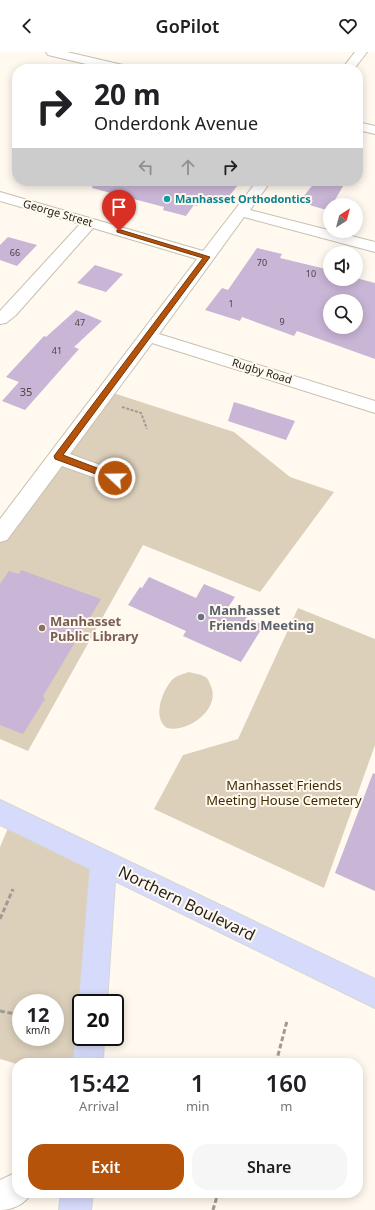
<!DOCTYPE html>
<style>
:root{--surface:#fff;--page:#f6f6f6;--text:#202124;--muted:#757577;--accent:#b45309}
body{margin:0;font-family:"Noto Sans",sans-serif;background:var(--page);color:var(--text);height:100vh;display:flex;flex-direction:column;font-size:15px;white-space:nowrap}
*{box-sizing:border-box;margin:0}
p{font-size:13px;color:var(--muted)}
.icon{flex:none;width:22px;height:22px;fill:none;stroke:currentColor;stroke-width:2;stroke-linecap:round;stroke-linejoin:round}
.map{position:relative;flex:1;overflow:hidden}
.details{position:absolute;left:12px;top:1006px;width:351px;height:140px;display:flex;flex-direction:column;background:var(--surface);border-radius:16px;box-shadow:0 2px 10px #0003}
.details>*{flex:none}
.top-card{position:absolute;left:12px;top:12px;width:351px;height:122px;border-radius:16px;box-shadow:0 2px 10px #0003;background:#fff;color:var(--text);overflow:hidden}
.needle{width:26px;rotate:36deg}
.buttons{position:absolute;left:323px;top:146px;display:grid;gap:8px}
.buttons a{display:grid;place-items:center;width:40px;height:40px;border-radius:50%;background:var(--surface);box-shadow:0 2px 10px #0003;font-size:20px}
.speed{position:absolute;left:12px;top:942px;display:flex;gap:8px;font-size:20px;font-weight:700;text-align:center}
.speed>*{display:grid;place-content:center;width:52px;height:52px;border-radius:50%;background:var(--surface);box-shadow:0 2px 10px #0003;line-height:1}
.speed small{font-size:10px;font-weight:400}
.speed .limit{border:2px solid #111;border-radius:6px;background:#fff;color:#111}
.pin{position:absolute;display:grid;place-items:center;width:34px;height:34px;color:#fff;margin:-41px -17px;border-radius:50% 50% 50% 0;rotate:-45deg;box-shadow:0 0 4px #0007}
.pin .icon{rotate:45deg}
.me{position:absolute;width:44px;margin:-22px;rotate:291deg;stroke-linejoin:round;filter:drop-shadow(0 0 3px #0008)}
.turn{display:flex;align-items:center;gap:14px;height:84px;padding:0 16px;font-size:18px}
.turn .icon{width:52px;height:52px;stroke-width:2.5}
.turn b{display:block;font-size:28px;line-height:34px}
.lanes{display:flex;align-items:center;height:38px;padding:0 16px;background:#0003;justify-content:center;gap:20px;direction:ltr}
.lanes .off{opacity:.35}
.eta{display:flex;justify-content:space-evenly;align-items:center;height:68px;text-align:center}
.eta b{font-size:24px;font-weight:600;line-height:28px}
.cta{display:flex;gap:8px;margin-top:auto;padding:8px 16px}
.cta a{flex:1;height:46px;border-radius:16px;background:var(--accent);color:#fff;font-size:16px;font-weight:600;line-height:46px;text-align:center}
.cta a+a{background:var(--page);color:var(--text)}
header{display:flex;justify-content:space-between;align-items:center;height:52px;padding:0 16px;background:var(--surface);font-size:18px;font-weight:600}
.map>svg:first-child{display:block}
.green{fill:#dcd0bb;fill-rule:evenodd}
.building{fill:#c9b5d5;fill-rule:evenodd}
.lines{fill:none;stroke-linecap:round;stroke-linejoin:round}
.minor-casing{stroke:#c8bfaf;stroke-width:2}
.major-casing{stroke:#d7d6d5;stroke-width:2}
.path-far1{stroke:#a19b93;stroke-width:2;stroke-dasharray:3 1.5;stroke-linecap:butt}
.path{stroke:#a19b93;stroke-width:3;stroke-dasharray:5 2.5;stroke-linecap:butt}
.minor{fill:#fff;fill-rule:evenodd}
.major{fill:#d7dbfb;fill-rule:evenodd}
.route{fill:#b45309;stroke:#753606}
.culture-dot{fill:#0f9aa8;stroke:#fff9ef;stroke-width:1.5}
.worship-dot{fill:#6b7280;stroke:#fff9ef;stroke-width:1.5}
.education-dot{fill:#8d6e63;stroke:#fff9ef;stroke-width:1.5}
.labels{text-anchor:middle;stroke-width:4;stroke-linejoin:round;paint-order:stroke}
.far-number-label{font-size:9px;fill:#4c4447}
.far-culture-label{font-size:11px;font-weight:bold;fill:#0d838f;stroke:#fff9ef;text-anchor:start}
.far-street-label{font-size:11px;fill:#221e18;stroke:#fff9ef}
.number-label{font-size:11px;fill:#4c4447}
.worship-label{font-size:13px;font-weight:bold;fill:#5b616d;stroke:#fff9ef;text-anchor:start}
.education-label{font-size:13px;font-weight:bold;fill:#785e54;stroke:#fff9ef;text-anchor:start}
.park-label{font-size:13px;fill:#3f2b00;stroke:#fff9ef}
.near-street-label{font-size:16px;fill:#221e18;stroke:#fff9ef}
</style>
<header><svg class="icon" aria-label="back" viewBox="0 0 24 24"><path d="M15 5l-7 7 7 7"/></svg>GoPilot<svg class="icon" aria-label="heart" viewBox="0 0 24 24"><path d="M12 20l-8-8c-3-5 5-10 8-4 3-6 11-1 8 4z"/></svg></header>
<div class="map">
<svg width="375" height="1158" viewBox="0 0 375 1158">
<rect width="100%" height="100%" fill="#fff9ef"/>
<g class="green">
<path d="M110,340l124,40 56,45 44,15 -74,100 -117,-47 -115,206 -28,-12v-198z"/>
<path d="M298,556l77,31v106l-51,143 -170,-79 29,-54 55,-16z"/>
<path d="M189,620c6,2 13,2 18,6 2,3 4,8 5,11 6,22 -25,44 -45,39 -15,-10 -5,-37 5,-48 5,-5 11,-6 17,-8z"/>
<path d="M11,769l89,42 -19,140v34l9,26 -73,1 -17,-5v-212zM21,951h34v34h-34z"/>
</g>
<g class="building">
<path d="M93,129h148l-18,23 -20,-6 -6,8 -3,-1 -8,11 -23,-6 1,-3 -72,-19z"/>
<path d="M316,129h30l-14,24h-2v6l-31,-9z"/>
<path d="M8,185l29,8 -20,21 -17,-6v-15z"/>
<path d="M257,196l25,6 -2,4 50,12v9h26v-1l19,5v76l-78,-28 -3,5 -52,-19 -2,4 -35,-11 17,-22 6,2zM330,249h26v26h-26z"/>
<path d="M95,213l28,9 -17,18 -29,-9z"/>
<path d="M76,258l26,11 -28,26 5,2 -54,61 -23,-9 17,-19 -13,-5 38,-41 2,1z"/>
<path d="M234,350l61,19 -9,19 -58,-19z"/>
<path d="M21,518l80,29 -58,97 2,3 -22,35 -23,-9v-141l9,-13 10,3z"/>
<path d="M149,525l47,21 8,-14 31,13 -8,12 37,16 -23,37 -58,-26 3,-5 -58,-26 12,-18 2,1z"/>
<path d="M373,721l2,1v117l-40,-18z"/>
</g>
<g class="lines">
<defs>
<g id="minor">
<path d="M46,0h21l60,14 2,3h-22l-59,-14z"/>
<path d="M355,0h12l-13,17h-12z"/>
<path d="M358,70l17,4v8l-17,-4z"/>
<path d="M257,129h14l-21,29 125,32v10l-131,-35 -85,117 216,67v12l-223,-70 -82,111 52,19 3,5 -3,5 -7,2 -53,-19 -55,74 -7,2v-23l197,-260 -104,-31 -77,87 -10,8 -6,1v-13l80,-87 -80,-23v-9l203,59z"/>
<path d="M17,1120v21h14c-5,11 -19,17 -31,17v-30z"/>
</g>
<g id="major">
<path d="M0,748l375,179v29l-260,-127 -8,122h-26v5l-2,-5 11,-134 -90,-44z"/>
<path d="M81,974v11h23l-1,26h-30l3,-26z"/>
<path d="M61,1141h32l-2,17h-32z"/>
</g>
</defs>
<use href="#minor" class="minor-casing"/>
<use href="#major" class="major-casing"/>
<path class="path-far1" d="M122,355l19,6 6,16"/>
<g class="path">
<path d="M0,867l13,-30"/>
<path d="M0,959l21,4"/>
<path d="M276,1011l11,-42"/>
<path d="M213,1158l5,-17"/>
</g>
<use href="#minor" class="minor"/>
<use href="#major" class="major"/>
</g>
<path class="route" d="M117,178h4l89,27 -147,198 55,21 1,2 -4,3 -60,-22 -1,-3 149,-198 -86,-26z"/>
<circle class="culture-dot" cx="167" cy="147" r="4"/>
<circle class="worship-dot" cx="201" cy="565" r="4"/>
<circle class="education-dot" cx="42" cy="576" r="4"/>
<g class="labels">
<g class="far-number-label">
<text x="15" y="204">66</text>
<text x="262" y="214">70</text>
<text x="311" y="225">10</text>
<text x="231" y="255">1</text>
<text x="282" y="273">9</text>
<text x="80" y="274">47</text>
<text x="57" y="302">41</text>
</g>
<g class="far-culture-label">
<text x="175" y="151">Manhasset Orthodontics</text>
</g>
<g class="far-street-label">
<text transform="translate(58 161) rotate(16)" y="4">George Street</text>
<text transform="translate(262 319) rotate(17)" y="4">Rugby Road</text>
</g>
<g class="number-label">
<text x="26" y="344">35</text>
</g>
<g class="worship-label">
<text x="209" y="563">Manhasset<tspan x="209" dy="15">Friends Meeting</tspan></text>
</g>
<g class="education-label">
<text x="50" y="574">Manhasset<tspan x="50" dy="15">Public Library</tspan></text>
</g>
<g class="park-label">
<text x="284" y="738">Manhasset Friends<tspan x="284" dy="15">Meeting House Cemetery</tspan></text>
</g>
<g class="near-street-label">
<text transform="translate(187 851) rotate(26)" y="6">Northern Boulevard</text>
</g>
</g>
</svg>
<div class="buttons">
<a><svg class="needle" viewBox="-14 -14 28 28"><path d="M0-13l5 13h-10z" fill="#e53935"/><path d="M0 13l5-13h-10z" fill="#757577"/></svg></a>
<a><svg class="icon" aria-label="sound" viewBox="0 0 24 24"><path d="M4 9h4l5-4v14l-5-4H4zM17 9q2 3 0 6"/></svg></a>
<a><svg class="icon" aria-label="search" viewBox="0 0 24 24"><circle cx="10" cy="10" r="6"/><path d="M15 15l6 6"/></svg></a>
</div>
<div class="speed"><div>12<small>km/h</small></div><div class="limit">20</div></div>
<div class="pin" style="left:119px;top:179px;background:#d93025"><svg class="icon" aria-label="arrive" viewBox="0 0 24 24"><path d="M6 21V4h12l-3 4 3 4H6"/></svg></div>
<svg class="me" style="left:115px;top:426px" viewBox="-20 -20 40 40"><circle r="17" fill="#b45309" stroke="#fff" stroke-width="3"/><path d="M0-11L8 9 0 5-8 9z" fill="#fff"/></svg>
<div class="top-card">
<div class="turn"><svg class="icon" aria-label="right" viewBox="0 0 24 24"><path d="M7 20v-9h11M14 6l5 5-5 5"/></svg><div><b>20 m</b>Onderdonk Avenue</div></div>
<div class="lanes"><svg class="icon off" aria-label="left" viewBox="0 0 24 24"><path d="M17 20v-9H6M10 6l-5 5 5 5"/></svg><svg class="icon off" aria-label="ahead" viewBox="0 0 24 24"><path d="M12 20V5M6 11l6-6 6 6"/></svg><svg class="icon" aria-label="right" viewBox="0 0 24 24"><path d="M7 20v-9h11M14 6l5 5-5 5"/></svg></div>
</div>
<section class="details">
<div class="eta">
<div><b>15:42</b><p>Arrival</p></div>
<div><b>1</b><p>min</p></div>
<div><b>160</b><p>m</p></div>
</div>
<div class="cta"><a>Exit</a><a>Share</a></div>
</section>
</div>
